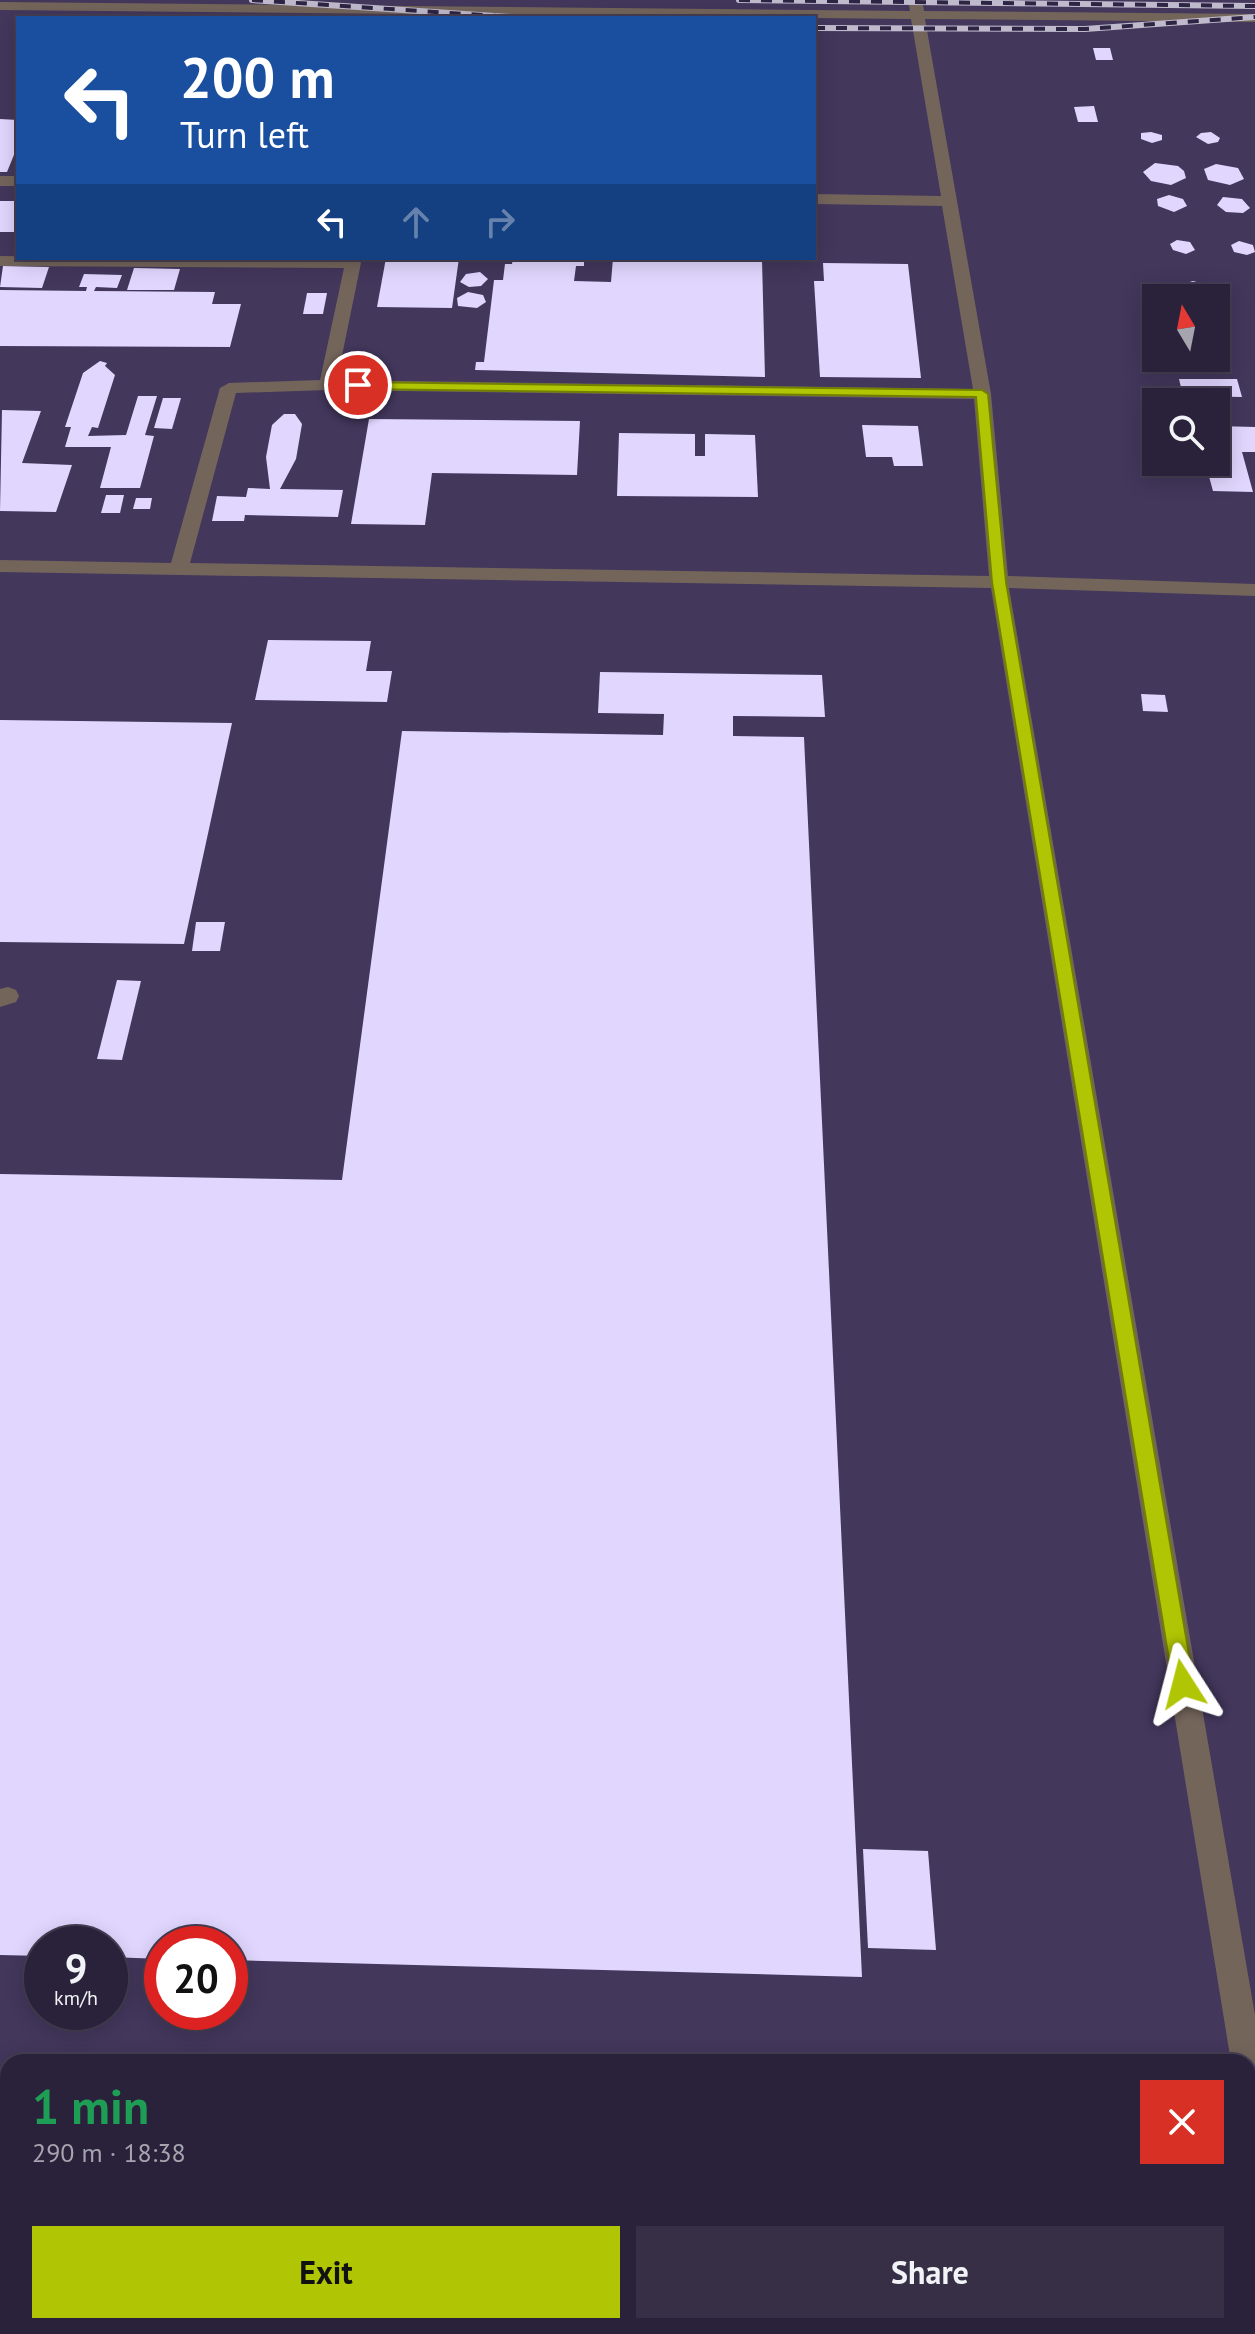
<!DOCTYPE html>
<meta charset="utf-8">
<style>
:root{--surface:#2a223a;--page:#362f45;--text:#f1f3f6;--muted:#a5a4af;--line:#463f54;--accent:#b0c503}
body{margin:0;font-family:"PT Sans",sans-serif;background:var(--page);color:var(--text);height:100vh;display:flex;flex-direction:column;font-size:30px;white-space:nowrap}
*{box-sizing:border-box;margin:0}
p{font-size:26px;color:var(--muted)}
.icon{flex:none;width:44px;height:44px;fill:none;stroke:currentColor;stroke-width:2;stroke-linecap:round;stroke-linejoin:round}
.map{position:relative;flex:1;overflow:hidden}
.drawer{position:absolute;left:0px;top:2054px;width:1256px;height:280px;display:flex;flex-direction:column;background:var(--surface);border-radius:24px 24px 0 0;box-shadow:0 4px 20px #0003,0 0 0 2px var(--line)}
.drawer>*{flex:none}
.top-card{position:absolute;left:16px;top:16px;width:800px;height:244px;border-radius:0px;box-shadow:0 4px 20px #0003,0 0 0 2px var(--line);background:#1a4fa0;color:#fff;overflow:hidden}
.needle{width:52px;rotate:350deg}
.tools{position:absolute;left:1142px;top:284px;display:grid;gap:16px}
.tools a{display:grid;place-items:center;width:88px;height:88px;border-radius:0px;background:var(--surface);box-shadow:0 4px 20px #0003,0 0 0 2px var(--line);font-size:40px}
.speed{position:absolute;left:24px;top:1926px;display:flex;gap:16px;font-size:40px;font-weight:700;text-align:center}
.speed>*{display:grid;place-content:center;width:104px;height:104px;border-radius:50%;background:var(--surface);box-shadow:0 4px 20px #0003,0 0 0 2px var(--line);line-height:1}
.speed small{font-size:20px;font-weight:400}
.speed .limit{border:12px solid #d22;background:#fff;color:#111}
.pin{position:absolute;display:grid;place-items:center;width:68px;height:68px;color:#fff;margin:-34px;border:4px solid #fff;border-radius:50%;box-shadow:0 2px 8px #0007}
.me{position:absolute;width:88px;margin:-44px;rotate:351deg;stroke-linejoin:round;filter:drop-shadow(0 0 6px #0008)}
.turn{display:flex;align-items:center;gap:28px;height:168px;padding:0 32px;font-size:36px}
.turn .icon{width:104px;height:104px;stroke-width:2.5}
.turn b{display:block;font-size:56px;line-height:68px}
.lanes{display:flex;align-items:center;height:76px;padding:0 32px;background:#0003;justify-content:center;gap:40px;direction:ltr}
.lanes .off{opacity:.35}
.round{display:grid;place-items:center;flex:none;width:84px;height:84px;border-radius:0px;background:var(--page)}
.head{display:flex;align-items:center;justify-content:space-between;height:136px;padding:0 32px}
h1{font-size:48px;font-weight:700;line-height:60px;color:#1e9e55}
.primary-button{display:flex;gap:16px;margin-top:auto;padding:16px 32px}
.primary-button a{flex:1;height:92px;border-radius:0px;background:var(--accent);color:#111;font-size:32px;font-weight:700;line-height:92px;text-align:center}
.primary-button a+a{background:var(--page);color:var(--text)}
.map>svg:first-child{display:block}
.built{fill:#43375c;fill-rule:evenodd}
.green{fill:#593441}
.building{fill:#e1d6fe}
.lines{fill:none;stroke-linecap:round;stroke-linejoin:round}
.minor{fill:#74655b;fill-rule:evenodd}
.rail-casing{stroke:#bfbacc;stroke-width:6}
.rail{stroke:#2e2443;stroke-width:4;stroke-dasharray:11;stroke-linecap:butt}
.route{fill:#b0c503;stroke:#728002;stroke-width:2}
</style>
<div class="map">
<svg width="1255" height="2334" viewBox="0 0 1255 2334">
<rect width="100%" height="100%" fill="#382e4e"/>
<path class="built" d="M0,0h1255v2334h-1255zM18,18h796v240h-796zM1156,298h60v60h-60zM1156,402h60v60h-60zM42,1944h68v68h-68zM162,1944h68v68h-68zM8,2062h1240v264h-1240z"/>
<path class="green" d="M1248,2229h7v105h-899v-8h892z"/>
<g class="building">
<path d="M1093,48h17l3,12h-17z"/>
<path d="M1094,106l4,16h-20l-4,-15z"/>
<path d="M0,119l18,1v25l-11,27h-7z"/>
<path d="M1151,132l11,3v5l-10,3 -11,-4v-6z"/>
<path d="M1211,132l9,6 -2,4 -10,2 -12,-7 5,-4z"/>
<path d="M1155,163l23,3 6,5 2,7 -15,7 -20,-4 -8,-9z"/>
<path d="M1216,164l22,4 6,11 -14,6 -22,-5 -4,-11z"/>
<path d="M1169,195l14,4 4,7 -13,6 -16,-6 -1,-7z"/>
<path d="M1223,197l19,2 8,9 -7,5 -17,-1 -9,-7z"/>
<rect x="0" y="201" width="18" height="31"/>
<path d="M1177,240l13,2 5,8 -9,4 -13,-4 -3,-6z"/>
<path d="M1239,241l14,4 2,7 -8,3 -13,-3 -3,-7z"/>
<path d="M386,258h73l-7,50 -75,-1z"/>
<path d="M513,258h71v8h-8l-2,15 37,1 2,-24 149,2 3,117 -290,-7 1,-8h8l10,-82h9l2,-16h7z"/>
<path d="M823,263l85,1 13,114 -101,-1 -6,-96h10z"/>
<path d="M3,266l46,1 -7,21 -42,-1z"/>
<path d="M134,268l46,1 -6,21h-47z"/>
<path d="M480,272l8,7 -7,7 -12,1 -9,-5 6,-8z"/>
<path d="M84,274l38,1 -5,13 -21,-1 -2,4 121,1 -3,12h29l-11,43 -230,-1v-56l86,1 1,-4h-8z"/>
<path d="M1193,281l11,3 4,7 -10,4 -13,-3 -2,-8z"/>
<path d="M468,292l15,3 3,7 -9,6 -19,-2 -1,-8z"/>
<path d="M307,293h20l-4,21h-20z"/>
<path d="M100,361l7,2 -2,3 10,9 -17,53 -6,-1 -4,9 38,-1 12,-39h19l-12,39 9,1 -14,52h-40l11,-41h-46l6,-20h-6l18,-54z"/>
<path d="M1179,379h58l5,18 -59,-1z"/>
<path d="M163,398h18l-9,31 -18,-1z"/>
<path d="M2,410l39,1 -19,52 50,2 -16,47 -56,-1z"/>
<path d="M284,414h11l7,10 -6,35 -16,30 63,1 -5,27 -93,-2 -1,6h-32l5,-25 29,1 2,-9 22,1 -4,-32 6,-32z"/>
<path d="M369,419l211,2 -3,54 -145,-2 -7,52 -74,-1z"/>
<path d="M862,425l56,1 5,40h-29l-2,-9h-26z"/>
<path d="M1216,426l39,1v25h-13l11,40 -40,-1 -8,-29h11z"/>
<path d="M619,433l76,1v22h10v-22l50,1 3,62 -141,-1z"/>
<path d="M106,495h18l-4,18h-19z"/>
<path d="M136,498h16l-2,11h-17z"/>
<path d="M268,640l103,1 -5,30h26l-5,31 -132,-2z"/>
<path d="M600,672l222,3 3,42 -92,-1v20l71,1 58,1240 -632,-17v-16h-68v15l-52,-2v-13h-68v12l-42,-1v-781l342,6 60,-449 261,4 1,-21 -66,-1z"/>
<path d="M1141,694l24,1 3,17 -25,-1z"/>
<path d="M0,720l232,3 -48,221 -184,-2z"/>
<path d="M196,922h29l-5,29h-28z"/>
<path d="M117,980l24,1 -19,79 -25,-1z"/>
<path d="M863,1849l65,2 8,99 -68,-2z"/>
</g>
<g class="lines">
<g class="minor">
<path d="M908,0h14l2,11 331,3v8l-330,-3 66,375 17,182 247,8v12l-246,-8 246,1427v112l-7,-3v-62h-17l-240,-1474 -991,-16v-12l171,3 49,-175 9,-5 91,-3 24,-112 -344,-2v-10l359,4 2,3 -24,117 636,9 -31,-183 -128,-2v-10l127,2 -30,-177 -911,-9v-8l910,9zM327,390l647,9 15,177 -799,-13 46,-170z"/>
<rect x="0" y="176" width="18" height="10"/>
<path d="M8,987l8,3 3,6 -3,6 -16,5v-18z"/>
<rect x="0" y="2108" width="8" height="32"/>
<rect x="1248" y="2147" width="7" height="32"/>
</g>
<defs>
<g id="rail">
<path d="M252,0l275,18"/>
<path d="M739,0l516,6"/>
<path d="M814,28l271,1 170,-12"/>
</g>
</defs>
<use href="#rail" class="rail-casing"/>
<use href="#rail" class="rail"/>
</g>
<path class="route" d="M354,382l628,8 6,4 18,188 188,1102 -3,8 -8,3 -7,-3 -3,-8 -181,-1102 -16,-185 -618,-8 -4,-1z"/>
</svg>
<div class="tools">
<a><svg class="needle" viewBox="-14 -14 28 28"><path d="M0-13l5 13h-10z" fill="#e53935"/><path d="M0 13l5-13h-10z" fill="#a5a4af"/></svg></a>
<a><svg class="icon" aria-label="search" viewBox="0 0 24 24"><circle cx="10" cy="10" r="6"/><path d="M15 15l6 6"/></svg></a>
</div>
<div class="speed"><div>9<small>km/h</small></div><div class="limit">20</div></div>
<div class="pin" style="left:358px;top:385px;background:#d93025"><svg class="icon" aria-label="arrive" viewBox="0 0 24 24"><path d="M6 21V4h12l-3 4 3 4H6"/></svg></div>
<svg class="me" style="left:1183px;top:1684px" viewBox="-20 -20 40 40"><path d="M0-17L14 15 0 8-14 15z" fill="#b0c503" stroke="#fff" stroke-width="4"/></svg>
<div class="top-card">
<div class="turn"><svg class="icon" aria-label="left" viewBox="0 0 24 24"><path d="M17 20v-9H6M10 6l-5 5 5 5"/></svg><div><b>200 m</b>Turn left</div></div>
<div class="lanes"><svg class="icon" aria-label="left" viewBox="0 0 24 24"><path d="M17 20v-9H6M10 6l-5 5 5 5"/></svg><svg class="icon off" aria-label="ahead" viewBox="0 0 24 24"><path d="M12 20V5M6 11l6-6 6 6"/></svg><svg class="icon off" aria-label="right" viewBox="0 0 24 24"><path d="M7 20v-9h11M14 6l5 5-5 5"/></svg></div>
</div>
<section class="drawer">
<div class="head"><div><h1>1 min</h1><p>290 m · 18:38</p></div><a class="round" style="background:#d93025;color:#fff"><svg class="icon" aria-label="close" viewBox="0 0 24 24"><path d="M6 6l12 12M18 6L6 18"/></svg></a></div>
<div class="primary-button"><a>Exit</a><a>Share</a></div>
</section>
</div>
